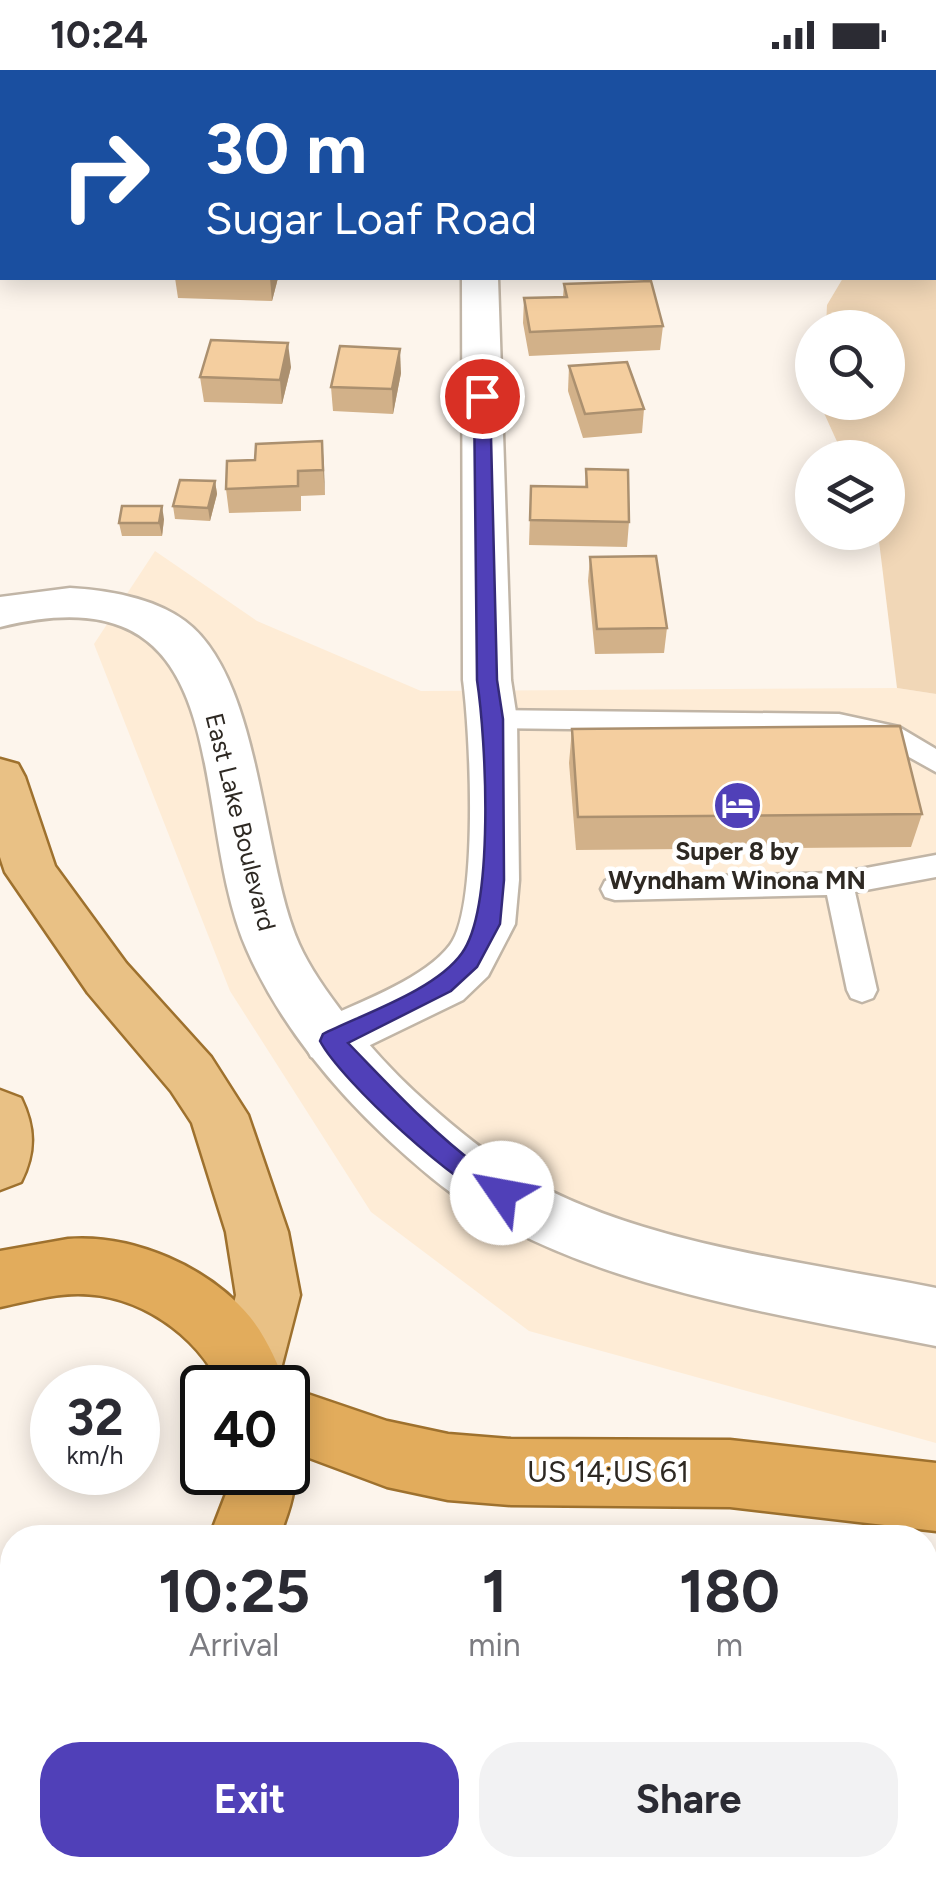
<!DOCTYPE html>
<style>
:root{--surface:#fff;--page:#f2f2f3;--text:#2b2b33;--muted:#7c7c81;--accent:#5040b8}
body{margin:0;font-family:Figtree,sans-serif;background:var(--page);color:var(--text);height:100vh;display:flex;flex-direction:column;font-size:38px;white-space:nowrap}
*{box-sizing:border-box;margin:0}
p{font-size:32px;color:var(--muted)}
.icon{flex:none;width:55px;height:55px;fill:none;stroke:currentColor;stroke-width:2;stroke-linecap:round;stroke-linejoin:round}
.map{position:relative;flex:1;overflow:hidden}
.drawer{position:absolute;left:0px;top:1455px;width:938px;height:352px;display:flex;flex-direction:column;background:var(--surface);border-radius:40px 40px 0 0;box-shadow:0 5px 25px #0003}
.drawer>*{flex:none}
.top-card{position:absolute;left:0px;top:0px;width:938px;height:210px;box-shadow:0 5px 25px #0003;background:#1a4fa0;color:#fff;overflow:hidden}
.buttons{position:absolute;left:795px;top:240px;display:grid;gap:20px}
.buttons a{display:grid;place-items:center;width:110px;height:110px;border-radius:50%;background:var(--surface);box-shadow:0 5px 25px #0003;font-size:50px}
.speed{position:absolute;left:30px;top:1295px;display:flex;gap:20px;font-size:50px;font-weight:700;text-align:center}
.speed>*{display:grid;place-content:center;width:130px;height:130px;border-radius:50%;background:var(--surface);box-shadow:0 5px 25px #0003;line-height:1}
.speed small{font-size:25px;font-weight:400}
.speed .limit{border:5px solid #111;border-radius:15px;background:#fff;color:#111}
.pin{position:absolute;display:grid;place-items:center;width:85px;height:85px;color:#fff;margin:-42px;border:5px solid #fff;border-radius:50%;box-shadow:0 2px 10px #0007}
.me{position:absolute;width:110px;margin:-55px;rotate:303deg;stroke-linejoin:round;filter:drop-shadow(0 0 8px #0008)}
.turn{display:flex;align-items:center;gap:35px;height:210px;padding:0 40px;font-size:45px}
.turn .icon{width:130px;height:130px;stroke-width:2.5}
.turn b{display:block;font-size:70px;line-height:85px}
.eta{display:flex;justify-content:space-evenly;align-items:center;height:170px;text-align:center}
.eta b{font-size:60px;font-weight:700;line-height:70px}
.primary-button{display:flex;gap:20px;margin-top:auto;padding:20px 40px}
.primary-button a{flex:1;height:115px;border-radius:40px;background:var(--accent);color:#fff;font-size:40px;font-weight:700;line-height:115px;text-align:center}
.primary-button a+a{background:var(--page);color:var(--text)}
.status{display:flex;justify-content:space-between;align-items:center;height:70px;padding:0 50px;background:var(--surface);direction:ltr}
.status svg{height:28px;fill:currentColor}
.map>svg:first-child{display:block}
.built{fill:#feecd6}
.green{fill:#f1d7b7}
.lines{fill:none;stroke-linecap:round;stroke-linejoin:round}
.service-casing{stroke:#c1b5a6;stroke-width:5}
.minor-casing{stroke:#c1b5a6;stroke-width:5}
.tertiary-casing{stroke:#c1b5a6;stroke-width:5}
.primary-casing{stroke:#9e712e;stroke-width:5}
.trunk-casing{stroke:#9e712e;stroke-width:5}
.service{fill:#fff;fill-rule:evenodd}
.minor{fill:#fff;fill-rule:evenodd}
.tertiary{fill:#fff;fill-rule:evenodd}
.primary{fill:#e9c185;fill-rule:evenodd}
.trunk{fill:#e2ac5c;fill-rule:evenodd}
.wall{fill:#d2b189}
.shaded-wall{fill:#ab906f}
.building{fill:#f4ce9f;stroke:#ab906f;stroke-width:2.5}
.route{fill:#5040b8;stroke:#342a78;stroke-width:2.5}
.labels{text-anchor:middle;stroke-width:9;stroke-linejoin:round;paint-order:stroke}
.street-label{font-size:25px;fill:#2e2923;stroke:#fff}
.poi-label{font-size:25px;font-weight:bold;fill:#2e2923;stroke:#fff}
.near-street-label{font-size:30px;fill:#2e2923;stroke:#fff}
</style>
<div class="status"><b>10:24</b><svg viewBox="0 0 49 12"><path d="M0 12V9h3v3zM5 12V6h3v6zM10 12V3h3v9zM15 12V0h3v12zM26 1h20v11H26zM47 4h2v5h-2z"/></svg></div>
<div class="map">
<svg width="936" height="1807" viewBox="0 0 936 1807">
<rect width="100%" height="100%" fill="#fdf5ec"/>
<g class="built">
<path d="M155,481l102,70 164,70 476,-3 39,6v749l-407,-112 -158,-119 -141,-221 -136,-347z"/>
<path d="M0,1708l12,3v84h306l43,12h-361z"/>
</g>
<path class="green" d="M936,136v488l-39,-6 -19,-155 10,-1v-74l-44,-1 -20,-44v-10l64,-1v-74l-62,-1 1,-22 16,-27h92z"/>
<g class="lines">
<defs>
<g id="service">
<path d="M493,640l346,4 60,13 37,22v23l-54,-30 -43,-10 -346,-4 -9,-3 -4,-6 4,-6z"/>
<path d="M936,785v22l-81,15 22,98 -4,8 -11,4 -11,-4 -4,-8 -20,-95 -212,5 -10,-3 -4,-8 4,-8 10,-3 224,-5z"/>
</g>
<path id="minor" d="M462,208h36l13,402 6,39 2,161 -4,44 -27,52 -25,24 -132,64 -20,-7 -8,-16 8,-16c40,-20 112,-44 139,-80 29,-38 20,-215 13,-265z"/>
<path id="tertiary" d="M70,518c37,2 84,10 115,33 77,57 76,238 114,323 21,47 78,113 116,148 37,34 77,67 120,91 117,63 272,79 401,105v58c-161,-33 -375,-61 -504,-168 -74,-61 -146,-139 -185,-228 -62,-141 -2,-384 -247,-323v-30z"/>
<g id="primary">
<path d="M0,689l18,5 7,13 30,89 71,97 85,94 37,58 40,117 12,63 -24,93h-52l-7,-15 19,-78 -10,-63 -34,-109 -21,-32 -83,-98 -83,-121 -5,-15z"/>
<path d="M0,1020l21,8c14,29 15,54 0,84l-21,8z"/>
<path d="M100,1795h78l1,12h-78z"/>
</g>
<g id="trunk">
<path d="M68,1169c65,-5 141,28 182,78 17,21 27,46 37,70l100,34 61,13 63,5 219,1 206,23v68l-206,-24 -219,-2 -63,-5 -61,-13 -99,-37v-62h-66c-26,-55 -84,-94 -144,-94 -26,0 -53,8 -78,13v-56z"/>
<path d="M288,1382c13,32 2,55 -9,86h-70l17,-44 2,-22h60z"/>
<path d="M0,1564l12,3v73l-12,-2z"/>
<path d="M925,1577l11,3v74l-11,-3z"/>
<path d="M264,1795h78l-3,12h-78z"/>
</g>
</defs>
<use href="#service" class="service-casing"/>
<use href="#minor" class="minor-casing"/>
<use href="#tertiary" class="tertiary-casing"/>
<use href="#primary" class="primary-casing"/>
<use href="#trunk" class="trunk-casing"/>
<use href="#service" class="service"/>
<use href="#minor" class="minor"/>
<use href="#tertiary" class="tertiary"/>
<use href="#primary" class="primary"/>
<use href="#trunk" class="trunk"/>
</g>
<g class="wall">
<path d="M389,0h95l-1,2h-94z"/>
<path d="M837,0h99v28l-1,-26h-98z"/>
<path d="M175,208h103l-6,23 -94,-3z"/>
<path d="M564,214l99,42 -3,24 -131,6 -6,-33 1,-25 39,-1z"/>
<path d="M569,296l75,43 -2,24 -59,5 -15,-47z"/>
<path d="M291,297l-9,37 -78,-2 -4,-25z"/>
<path d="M401,303l-8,41 -60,-3 -2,-24z"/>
<path d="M322,371l3,54 -24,1v15l-72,2 -3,-24 29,-29z"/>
<path d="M586,399l43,53 -2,25 -98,-2 2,-59 54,1z"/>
<path d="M215,411l2,13 -7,27 -35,-2 -2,-13z"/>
<path d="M164,449l-2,17h-40l-3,-13z"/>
<path d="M590,487l77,71 -3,25 -69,1 -7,-73z"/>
<path d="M572,659l350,85 -11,33 -335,3 -7,-87z"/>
</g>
<g class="shaded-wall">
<path d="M270,208h8l-6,23z"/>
<path d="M288,273l3,24 -9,37 -2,-24z"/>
<path d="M400,279l1,24 -8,41 -1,-25z"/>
<path d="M322,371l2,25 1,29 -2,-25z"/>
<path d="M215,411l2,13 -7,27 -2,-13z"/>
<path d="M162,436l2,13 -2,17 -3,-13z"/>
</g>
<g class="building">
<path d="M264,0h69l-1,2h-69z"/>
<path d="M392,0h83v2z"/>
<path d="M845,0h91v5l-1,-3h-88z"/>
<path d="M651,211l12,45 -133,6 -6,-34 43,-1 -3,-13z"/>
<path d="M211,270l77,3 -8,37 -80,-3z"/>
<path d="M340,276l60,3 -8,40 -61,-2z"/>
<path d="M627,292l17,47 -59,5 -16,-48z"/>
<path d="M322,371l1,29 -25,1v15l-72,3 1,-28 28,-1 1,-16z"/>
<path d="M586,399l42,1 1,52 -99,-2 1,-34 56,1z"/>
<path d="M180,410l35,1 -7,27 -35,-2z"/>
<path d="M122,436h40l-3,17h-40z"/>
<path d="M656,486l11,72 -70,1 -7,-72z"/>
<path d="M900,656l22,88 -344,3 -6,-88z"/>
</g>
<path class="route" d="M482,321l8,5 7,284 6,39 1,161 -4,44 -23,43 -26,24 -103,52c42,43 82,87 130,123 13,9 30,13 37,27l-4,8 -9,3c-43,-15 -161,-123 -182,-163l3,-7c40,-20 113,-44 139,-81 33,-46 24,-214 15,-273l-3,-284z"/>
<defs>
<symbol id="hotel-disc" viewBox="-11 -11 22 22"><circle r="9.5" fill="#5040b8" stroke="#fff"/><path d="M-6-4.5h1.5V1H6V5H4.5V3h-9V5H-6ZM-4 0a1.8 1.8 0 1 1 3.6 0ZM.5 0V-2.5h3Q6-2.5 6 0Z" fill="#fff"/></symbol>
</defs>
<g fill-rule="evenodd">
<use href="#hotel-disc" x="710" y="708" width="55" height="55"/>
</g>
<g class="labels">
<g class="street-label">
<text transform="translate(241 752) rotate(76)" y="9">East Lake Boulevard</text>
</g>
<g class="poi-label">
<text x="737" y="790">Super 8 by<tspan x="737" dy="29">Wyndham Winona MN</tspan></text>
</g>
<g class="near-street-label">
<text x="608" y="1412">US 14;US 61</text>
</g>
</g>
</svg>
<div class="buttons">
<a><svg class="icon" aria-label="search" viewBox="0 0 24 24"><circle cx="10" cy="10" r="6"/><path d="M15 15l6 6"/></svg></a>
<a><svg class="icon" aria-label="layers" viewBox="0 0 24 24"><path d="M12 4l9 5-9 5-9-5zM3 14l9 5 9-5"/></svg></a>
</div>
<div class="speed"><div>32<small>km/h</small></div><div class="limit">40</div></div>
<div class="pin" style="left:482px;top:326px;background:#d93025"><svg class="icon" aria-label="arrive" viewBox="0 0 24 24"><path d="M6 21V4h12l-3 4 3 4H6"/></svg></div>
<svg class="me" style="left:502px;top:1123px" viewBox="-20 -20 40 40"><circle r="19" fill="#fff"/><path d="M0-13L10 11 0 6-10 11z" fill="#5040b8"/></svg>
<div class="top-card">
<div class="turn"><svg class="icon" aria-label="right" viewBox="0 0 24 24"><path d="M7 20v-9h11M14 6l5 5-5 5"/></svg><div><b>30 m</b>Sugar Loaf Road</div></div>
</div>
<section class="drawer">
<div class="eta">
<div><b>10:25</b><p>Arrival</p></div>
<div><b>1</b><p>min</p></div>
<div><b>180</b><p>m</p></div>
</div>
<div class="primary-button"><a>Exit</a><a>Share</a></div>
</section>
</div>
